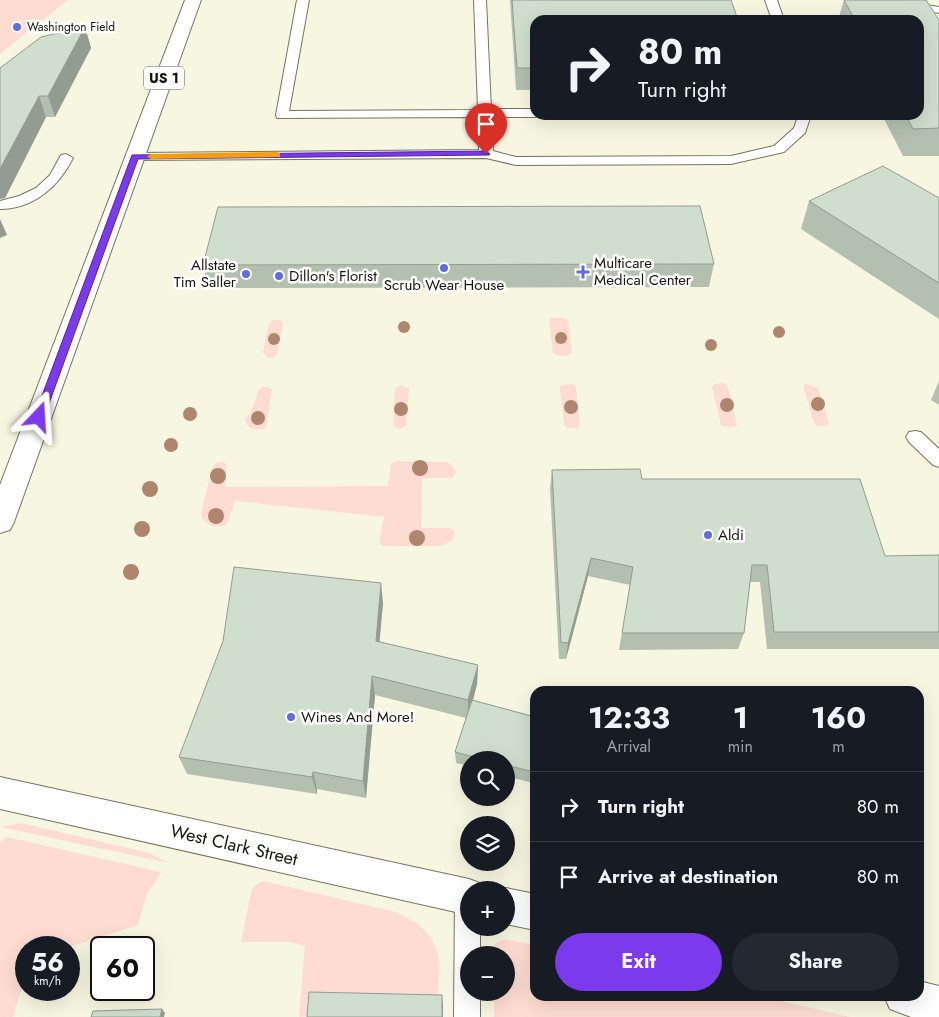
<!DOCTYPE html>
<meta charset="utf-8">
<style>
:root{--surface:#171b24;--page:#242831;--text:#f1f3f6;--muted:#9ea1a6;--line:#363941;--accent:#7c3aed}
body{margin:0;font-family:Jost,sans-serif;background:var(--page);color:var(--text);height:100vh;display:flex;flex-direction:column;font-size:19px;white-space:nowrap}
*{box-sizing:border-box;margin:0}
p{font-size:16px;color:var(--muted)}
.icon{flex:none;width:28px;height:28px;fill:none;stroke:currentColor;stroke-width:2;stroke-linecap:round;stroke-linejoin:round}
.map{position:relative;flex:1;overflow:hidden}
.panel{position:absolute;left:530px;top:686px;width:394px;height:315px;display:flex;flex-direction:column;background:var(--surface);border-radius:15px;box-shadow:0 5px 20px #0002}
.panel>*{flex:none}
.guide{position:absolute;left:530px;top:15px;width:394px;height:105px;border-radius:15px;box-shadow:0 5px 20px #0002;background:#171b24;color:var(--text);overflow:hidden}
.fabs{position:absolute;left:460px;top:751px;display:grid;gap:10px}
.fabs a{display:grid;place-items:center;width:55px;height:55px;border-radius:50%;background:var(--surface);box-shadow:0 5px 20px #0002;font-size:25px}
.speed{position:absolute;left:15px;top:936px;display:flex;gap:10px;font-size:25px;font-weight:700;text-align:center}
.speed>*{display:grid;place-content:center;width:65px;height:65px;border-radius:50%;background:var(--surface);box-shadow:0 5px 20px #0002;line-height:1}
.speed small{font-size:12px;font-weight:400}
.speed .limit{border:2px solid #111;border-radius:8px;background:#fff;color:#111}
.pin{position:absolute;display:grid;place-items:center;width:42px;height:42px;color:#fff;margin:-51px -21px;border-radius:50% 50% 50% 0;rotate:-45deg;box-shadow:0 0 5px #0007}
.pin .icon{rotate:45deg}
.me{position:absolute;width:55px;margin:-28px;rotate:20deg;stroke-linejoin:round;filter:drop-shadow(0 0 4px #0008)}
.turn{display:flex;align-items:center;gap:18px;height:105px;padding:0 25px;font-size:22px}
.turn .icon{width:65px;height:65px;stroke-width:2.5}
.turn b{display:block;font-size:35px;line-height:42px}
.eta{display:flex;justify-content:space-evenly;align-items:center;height:85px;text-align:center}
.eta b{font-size:30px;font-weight:700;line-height:35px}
.cta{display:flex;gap:10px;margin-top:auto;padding:10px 25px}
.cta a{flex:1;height:58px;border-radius:30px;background:var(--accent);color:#fff;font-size:20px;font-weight:700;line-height:58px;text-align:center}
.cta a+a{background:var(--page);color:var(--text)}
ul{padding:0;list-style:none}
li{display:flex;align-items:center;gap:15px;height:70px;padding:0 25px;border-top:1px solid var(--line)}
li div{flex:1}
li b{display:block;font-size:19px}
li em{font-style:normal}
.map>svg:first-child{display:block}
.green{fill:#fedcd1}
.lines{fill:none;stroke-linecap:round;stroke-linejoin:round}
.lane-casing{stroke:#747461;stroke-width:2}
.secondary-casing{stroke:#747461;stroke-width:2}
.primary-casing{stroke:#747461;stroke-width:2}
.lane{fill:#fff;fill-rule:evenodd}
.secondary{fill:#fff;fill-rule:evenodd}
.primary{fill:#fff;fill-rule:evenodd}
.tree{fill:#b0856e}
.wall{fill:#b3c0b0}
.shaded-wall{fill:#929c90}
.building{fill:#d0dfcd;stroke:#929c90}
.route{fill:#7c3aed;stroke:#51269a}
.slow{fill:#f59e0b}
.poi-dot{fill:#636be4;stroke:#fff;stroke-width:2}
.labels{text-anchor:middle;stroke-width:5;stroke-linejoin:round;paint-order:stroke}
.far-poi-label{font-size:12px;fill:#15150d;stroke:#fff;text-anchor:start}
.shield{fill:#fff;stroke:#5b5b56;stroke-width:1}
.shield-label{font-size:14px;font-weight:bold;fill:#15150d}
.poi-label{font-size:15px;fill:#15150d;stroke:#fff;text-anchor:start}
.near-street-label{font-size:18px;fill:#15150d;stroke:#fff}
</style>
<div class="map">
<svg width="939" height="1017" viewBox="0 0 939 1017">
<rect width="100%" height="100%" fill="#f7f7e1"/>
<g class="green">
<path d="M0,0h68l-68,54z"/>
<path d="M552,318h12l4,2 4,33c-6,4 -13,4 -19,0l-4,-33z"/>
<path d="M274,320h6l3,3 -6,32 -5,3 -5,-1 -4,-5 6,-29z"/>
<path d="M724,383l4,4 9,38c-5,3 -11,3 -16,0l-9,-38 2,-3z"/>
<path d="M573,384l3,2 4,40 -3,2h-10l-3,-3 -4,-38 3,-2z"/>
<path d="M806,384l12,4 11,35c-6,4 -10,5 -15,0l-11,-37z"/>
<path d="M400,385l9,3 -3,38 -7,3 -6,-3 2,-37z"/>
<path d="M263,387h6l3,2 -6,39c-8,4 -20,1 -21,-9 8,-8 10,-18 13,-29z"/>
<path d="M396,461l51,1 6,5 3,6 -4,5h-30l-1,50h28l6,4 -3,9 -13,5h-55l-5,-3 5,-26 -149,-16 -8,23c-10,6 -24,1 -26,-10l11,-47 6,-5h6l3,3 -2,22 163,-1 3,-22z"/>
<path d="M21,823l128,30 20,10 -169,-36z"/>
<path d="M7,837l154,35 -15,24 -8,29 -69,22 -43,1v36l-6,9 -7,24h-13v-175z"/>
<path d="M263,881l133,31 22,12 10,10 8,14 3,12 -1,46 -139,11 6,-71 -14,-4h-50l11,-54z"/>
<path d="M504,939l31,6v51h224l91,21h-356v-24l12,-1v-37h-13l2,-11z"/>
</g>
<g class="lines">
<defs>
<g id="lane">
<path d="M297,0h12l-20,111 189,-1 -4,-110h12l5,109h44v6h5l-5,2h-44l2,34 23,6 215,-1 43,-10 20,-18 3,-9h-18l-6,-4h38l-6,18 -21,19 -53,12 -215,1 -30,-7 -356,2 -2,-3 2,-3 5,-1 344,-3 -1,-33 -201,1 -1,-3z"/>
<path d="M765,0h12l7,20h-12z"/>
<path d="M866,0h29l44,7v6l-67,-10z"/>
<path d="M66,154l7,4c-14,28 -39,51 -73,51v-8l19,-5 17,-8 14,-13 11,-20z"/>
<path d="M915,431l6,1 18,17v18l-6,-2 -24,-23 -3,-5 3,-5z"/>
<path d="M467,885l9,5h-7v38h11v27h-11v37h11v25h-26l1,-120 3,-9z"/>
</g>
<g id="secondary">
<path d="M0,777l469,102 13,5 2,6h-15v25l-469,-106z"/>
<path d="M506,888l29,6v36l-29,-6v-34h-5z"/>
<path d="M919,981l20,5v31h-28l-21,-8 -6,-13h35z"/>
</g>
<path id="primary" d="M185,0h16l-187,522 -4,8 -10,3v-48z"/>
</defs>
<use href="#lane" class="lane-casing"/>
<use href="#secondary" class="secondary-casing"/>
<use href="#primary" class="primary-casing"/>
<use href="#lane" class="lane"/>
<use href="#secondary" class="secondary"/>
<use href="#primary" class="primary"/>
</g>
<g class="tree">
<circle cx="404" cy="327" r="6"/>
<circle cx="779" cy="332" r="6"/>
<circle cx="561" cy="338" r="6"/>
<circle cx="274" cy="339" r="6"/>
<circle cx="711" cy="345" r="6"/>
<circle cx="818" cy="404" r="7"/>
<circle cx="727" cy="405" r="7"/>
<circle cx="571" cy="407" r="7"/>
<circle cx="401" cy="409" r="7"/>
<circle cx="190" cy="414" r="7"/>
<circle cx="258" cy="418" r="7"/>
<circle cx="171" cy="445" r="7"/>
<circle cx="420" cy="468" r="8"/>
<circle cx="218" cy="476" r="8"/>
<circle cx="150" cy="489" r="8"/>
<circle cx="216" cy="516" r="8"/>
<circle cx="142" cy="529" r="8"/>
<circle cx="417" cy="538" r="8"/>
<circle cx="131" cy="572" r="8"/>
</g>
<g class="wall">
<path d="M510,0h221l-196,20v70h-19z"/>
<path d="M844,0h82l13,20v136h-36l-21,-41h37v-95h-81z"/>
<path d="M85,27l6,21 -36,69h-9l-41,81 -5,1v-131z"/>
<path d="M939,198v121l-138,-90 8,-28z"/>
<path d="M714,264l-5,23 -501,1 -5,-23z"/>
<path d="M939,381v24l-8,-5z"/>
<path d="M552,470l90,9 243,77 54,-1v94h-172l-7,-67h-10l-6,51 -6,16 -119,1 11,-65 -42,-9 -22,83h-7l-9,-171z"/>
<path d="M383,603l-4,39 99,23 -1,19 -4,17 62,16v59l-2,7 -27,-7v-16h-37v6l-13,-3 -1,-11 11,-34 -91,-23 -9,103 -49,-9v5l-130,-20 -8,-17z"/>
</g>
<g class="shaded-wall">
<path d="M85,27l6,21 -36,69 -7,-21z"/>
<path d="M39,96l7,21 -41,81 -5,1v-30z"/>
<path d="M0,219l7,16 -7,3z"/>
<path d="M591,558l-3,18 -22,83 2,-16z"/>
<path d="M381,583l2,20 -5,56 -2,-18z"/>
<path d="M478,665l-1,19 -9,35v-19z"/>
<path d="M372,676l3,19 -9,103 -3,-17z"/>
<path d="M535,769v7l-2,7 1,-11z"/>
<path d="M313,772l4,17v5l-5,-17z"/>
<path d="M442,995l1,11v11h-1z"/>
<path d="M162,1009l3,4 -1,4h-4z"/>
</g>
<g class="building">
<path d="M512,0h219l7,20h-203v48h-18z"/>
<path d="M844,0h82l13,20v108l-26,1 -7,-14h13v-95h-64z"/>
<path d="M85,27l-37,69h-9l-39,73v-101l41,-31z"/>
<path d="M883,166l56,32v85l-130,-82z"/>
<path d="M700,206l14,58 -511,1 15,-58z"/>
<path d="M640,469l2,10h218l25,77 54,-1v77h-165l-7,-67h-15l-8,68h-122l11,-66 -42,-9 -23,85 -7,-1 -9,-172z"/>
<path d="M234,567l147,16 -5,58 102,24 -10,35 -96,-24 -9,105 -50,-9 -1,5 -133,-20 44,-116z"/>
<path d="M472,700l63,17v52l-1,3 -28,-7v-5h-20l-31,-8z"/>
<path d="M309,992l133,3v22h-135z"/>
<path d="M162,1009l-2,8h-69l2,-6z"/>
</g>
<path class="route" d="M486,151l4,3 -1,1 -351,4 -94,258 -5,3 -4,-1 -1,-2 98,-262z"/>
<path class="slow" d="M277,152l3,1v4l-129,2 -4,-3 4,-2z"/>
<g class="poi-dot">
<circle cx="17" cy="27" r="5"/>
<circle cx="444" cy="268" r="5"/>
<path d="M580.5 264.5h5v5h5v5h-5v5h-5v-5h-5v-5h5z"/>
<circle cx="246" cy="274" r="5"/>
<circle cx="279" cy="276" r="5"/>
<circle cx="708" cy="535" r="5"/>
<circle cx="291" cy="717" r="5"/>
</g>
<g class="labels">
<g class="far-poi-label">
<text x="27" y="31">Washington Field</text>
</g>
<rect class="shield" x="144" y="66.5" width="40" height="23" rx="4"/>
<g class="shield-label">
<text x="164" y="83">US 1</text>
</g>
<g class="poi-label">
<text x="594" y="268">Multicare<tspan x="594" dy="17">Medical Center</tspan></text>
<text x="236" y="270" text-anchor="end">Allstate<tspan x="236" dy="17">Tim Saller</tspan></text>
<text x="289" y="281">Dillon's Florist</text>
<text x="444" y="290" text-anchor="middle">Scrub Wear House</text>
<text x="718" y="540">Aldi</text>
<text x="301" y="722">Wines And More!</text>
</g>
<g class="near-street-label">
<text transform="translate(234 845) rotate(13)" y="6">West Clark Street</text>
</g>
</g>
</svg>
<div class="fabs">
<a><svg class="icon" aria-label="search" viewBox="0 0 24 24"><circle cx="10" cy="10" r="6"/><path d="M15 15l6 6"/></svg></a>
<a><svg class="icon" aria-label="layers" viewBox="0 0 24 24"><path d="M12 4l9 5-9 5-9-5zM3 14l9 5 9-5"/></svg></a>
<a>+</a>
<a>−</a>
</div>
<div class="speed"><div>56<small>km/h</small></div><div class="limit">60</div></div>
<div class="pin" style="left:486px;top:154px;background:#d93025"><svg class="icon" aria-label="arrive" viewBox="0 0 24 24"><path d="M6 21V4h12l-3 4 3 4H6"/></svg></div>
<svg class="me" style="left:39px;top:417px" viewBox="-20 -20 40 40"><path d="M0-17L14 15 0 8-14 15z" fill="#7c3aed" stroke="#fff" stroke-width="4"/></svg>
<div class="guide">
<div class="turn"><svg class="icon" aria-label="right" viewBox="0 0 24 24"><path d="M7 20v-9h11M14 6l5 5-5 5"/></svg><div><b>80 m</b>Turn right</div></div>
</div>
<section class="panel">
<div class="eta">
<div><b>12:33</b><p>Arrival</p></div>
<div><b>1</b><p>min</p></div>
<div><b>160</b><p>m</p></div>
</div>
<ul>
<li><svg class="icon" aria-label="right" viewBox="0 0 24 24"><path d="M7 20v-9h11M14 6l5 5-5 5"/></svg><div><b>Turn right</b></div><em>80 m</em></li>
<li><svg class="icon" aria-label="arrive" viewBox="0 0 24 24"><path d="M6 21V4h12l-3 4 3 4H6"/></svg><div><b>Arrive at destination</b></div><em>80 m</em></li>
</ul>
<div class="cta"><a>Exit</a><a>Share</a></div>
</section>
</div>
